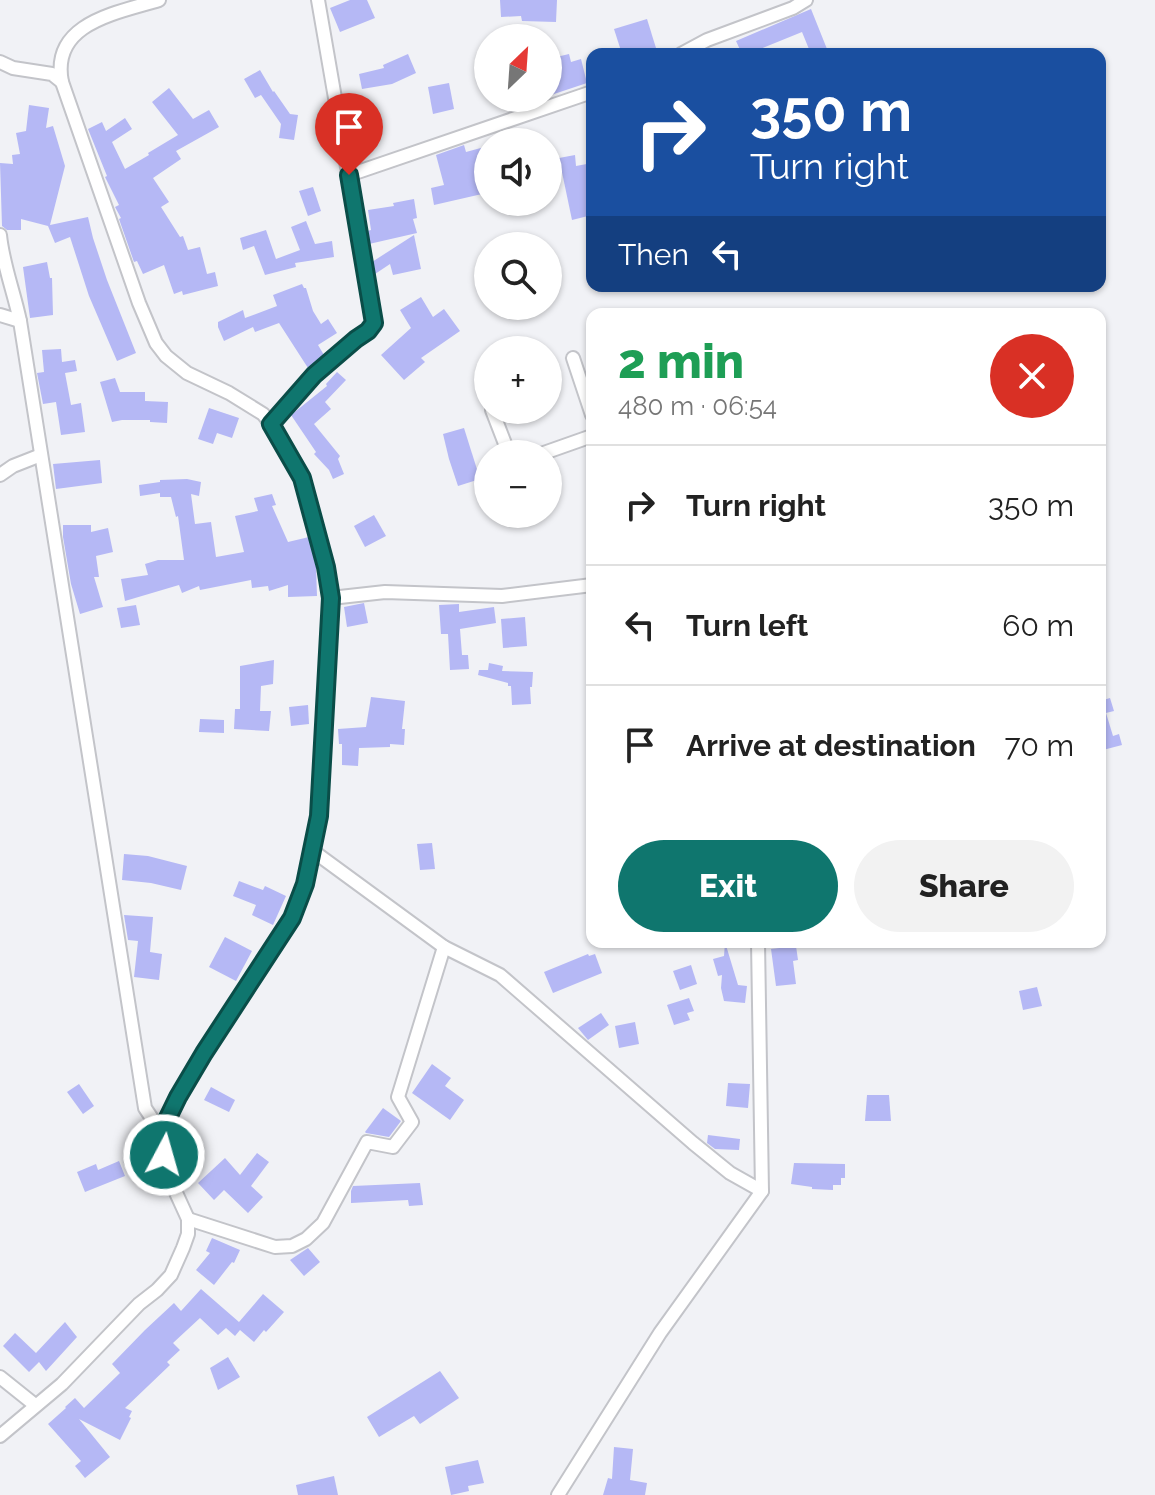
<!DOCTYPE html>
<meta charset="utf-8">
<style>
:root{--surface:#fff;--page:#f2f2f2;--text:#222;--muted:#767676;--line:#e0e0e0;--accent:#0f766e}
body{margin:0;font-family:Raleway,sans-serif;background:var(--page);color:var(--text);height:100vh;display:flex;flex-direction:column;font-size:30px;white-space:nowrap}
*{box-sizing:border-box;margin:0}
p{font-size:26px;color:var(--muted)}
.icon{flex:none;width:44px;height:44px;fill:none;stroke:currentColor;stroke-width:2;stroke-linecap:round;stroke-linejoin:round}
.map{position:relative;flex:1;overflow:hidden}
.panel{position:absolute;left:586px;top:308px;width:520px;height:640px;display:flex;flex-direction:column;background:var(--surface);border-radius:16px;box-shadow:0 2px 6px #0004}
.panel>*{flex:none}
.hud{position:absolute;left:586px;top:48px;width:520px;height:244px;border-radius:16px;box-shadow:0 2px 6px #0004;background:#1a4fa0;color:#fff;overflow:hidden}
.needle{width:52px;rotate:25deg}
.buttons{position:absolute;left:474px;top:24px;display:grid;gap:16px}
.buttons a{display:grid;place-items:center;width:88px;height:88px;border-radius:50%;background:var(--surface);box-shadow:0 2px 6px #0004;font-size:40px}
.pin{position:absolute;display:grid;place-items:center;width:68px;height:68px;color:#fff;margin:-82px -34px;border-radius:50% 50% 50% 0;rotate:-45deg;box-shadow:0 0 8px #0007}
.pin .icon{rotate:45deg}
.me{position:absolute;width:88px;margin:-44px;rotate:6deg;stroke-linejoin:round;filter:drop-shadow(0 0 6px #0008)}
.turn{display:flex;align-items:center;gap:28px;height:168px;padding:0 32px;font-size:36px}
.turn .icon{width:104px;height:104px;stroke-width:2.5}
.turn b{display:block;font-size:56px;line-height:68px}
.then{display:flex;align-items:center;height:76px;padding:0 32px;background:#0003;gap:16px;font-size:30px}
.round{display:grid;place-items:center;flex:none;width:84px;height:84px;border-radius:42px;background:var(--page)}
.headline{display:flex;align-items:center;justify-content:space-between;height:136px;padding:0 32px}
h1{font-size:48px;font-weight:800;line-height:60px;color:#1e9e55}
.button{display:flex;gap:16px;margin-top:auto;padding:16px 32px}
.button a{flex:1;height:92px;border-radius:48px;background:var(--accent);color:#fff;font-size:32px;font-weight:800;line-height:92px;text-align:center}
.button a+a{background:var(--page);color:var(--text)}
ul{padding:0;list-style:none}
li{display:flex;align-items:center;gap:24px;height:120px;padding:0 32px;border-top:2px solid var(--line)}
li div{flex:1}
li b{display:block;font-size:30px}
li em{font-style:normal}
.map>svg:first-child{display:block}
.building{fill:#b5b8f5}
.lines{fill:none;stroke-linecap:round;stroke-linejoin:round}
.street-casing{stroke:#c3c4c9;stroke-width:16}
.street{stroke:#fff;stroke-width:12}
.route-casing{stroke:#0a4d48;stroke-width:20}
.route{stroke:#0f766e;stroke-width:14}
</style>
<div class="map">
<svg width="1155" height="1495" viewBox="0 0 1155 1495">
<rect width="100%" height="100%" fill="#f1f2f6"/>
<g class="building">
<path d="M350,0h17l8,18 -35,14 -10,-24z"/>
<path d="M500,0h57l-1,22 -34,-1 -1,-5 -20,1z"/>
<path d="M811,9l18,45h-18l-9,-22 -54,22h-6l-6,-13z"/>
<path d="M647,19l9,29 -19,6h-15l-8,-25z"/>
<path d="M408,54l8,19 -24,11 -30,5 -3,-15 25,-6 -1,-3z"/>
<path d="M569,54l2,8 10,-3 6,24 -39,13v-37z"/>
<path d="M260,70l13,22 1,-1 16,23 8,1 -4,25 -15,-2 2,-14 -20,-29 -6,3 -11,-19z"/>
<path d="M449,83l5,26 -21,5 -5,-27z"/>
<path d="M169,88l24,31 16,-9 10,17 -43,24 5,8 -28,19 16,24 -8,5 19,30 3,-1 5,14 12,-3 7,27 8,-2 3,14 -35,9 -1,-4 -8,3 -10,-29 -21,9 -6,-13 -3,1 -15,-43 2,-1 -6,-11 4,-2 -14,-28 2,-1 -19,-47 14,-7 4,9 19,-13 7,11 -20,13 13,27 24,-14 -1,-2 30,-18 -26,-33z"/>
<path d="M29,105l20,3 -3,20 7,-2 12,40 -15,59 38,-8 5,21 14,42 29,73 -19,8 -28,-65 -19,-59 -15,6 -7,-17 -27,-7v11h-14l-5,-4 -2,-63 13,1 -1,-9 8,-1 -4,-21 10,-2z"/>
<path d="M464,145l2,7 22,-6v26l-11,2 5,20 -48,11 -3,-17 13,-3 -8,-30z"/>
<path d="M575,155l1,11 16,-3v52l-20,5 -13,-62z"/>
<path d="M313,187l8,24 -13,5 -9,-25z"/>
<path d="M414,199l3,19 -4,1 4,14 -48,11 -2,-13 4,-1 -3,-20 26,-4 -1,-3z"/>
<path d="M306,221l9,23 17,-3 2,16 -39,6 1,4 -31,8 -11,-29 -11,4 -3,-12 26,-8 10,29 24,-9 -9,-23z"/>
<path d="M414,235l7,34 -28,6 -3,-11 -15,10 -3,-12z"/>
<path d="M47,262l3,16h2l1,37 -23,3 -7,-51z"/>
<path d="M302,284l2,4h2l7,23 8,13 7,-5 9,14 -19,12 6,10 -16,13 -29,-45 -24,9 -2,-5 -29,14 -6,-14v-5l25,-12 2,8 32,-12 -4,-11z"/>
<path d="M421,297l12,20 11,-8 16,22 -39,27 4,4 -21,18 -23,-25 30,-27 -11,-18z"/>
<path d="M61,349l1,13 13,-2 2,11 -12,2 6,32 10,-2 4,29 -24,3 -5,-33 -13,2 -6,-31 7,-1 -2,-22z"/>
<path d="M337,372l9,8 -21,22 6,7 -17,15 26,32 -2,3 6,15 -11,5 -4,-9 -15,-16 2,-2 -25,-37 36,-29 -1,-2z"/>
<path d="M115,378l5,14h25v9l23,1 -1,21 -17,-1v-2h-28l-10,2 -12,-40z"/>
<path d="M209,408l30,10 -7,20 -15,-5 -4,11 -15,-5z"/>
<path d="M464,428l16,51 -22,7 -9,-27 -6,-25z"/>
<path d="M100,460l2,23 -46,6 -3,-25z"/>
<path d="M187,479l14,3 -2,14 -8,-2 4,30 16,-2 5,35 28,-5 -9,-36 23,-5 -4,-13 18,-4 4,11 -4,1 16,36 21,-5 7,29 1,30 -29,1v-12l-19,6 -1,-5 -16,2 -1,-8 -51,10 -1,-4 -17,7 -3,-8 -54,16 -4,-22 27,-4 -3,-11 13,-4h26l-6,-44 -2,1 -5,-20h-11v-4l-20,3 -1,-11 21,-3v-2z"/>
<path d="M374,515l12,21 -21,11 -11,-21z"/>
<path d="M63,525h28v7l17,-4 5,24 -17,4 3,21h-5l9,30 -23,7 -9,-30 -8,-47z"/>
<path d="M364,603l4,20 -21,4 -3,-20z"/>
<path d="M459,604v8l35,-5 2,16 -36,6 2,26h6l1,14 -19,1 -2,-36h-7l-2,-29z"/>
<path d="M136,605l4,20 -19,3 -4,-20z"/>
<path d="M525,617l2,29 -24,2 -2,-29z"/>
<path d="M274,660l-1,24 -12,2 -1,25h11l-2,20 -35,-2 1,-20h5v-43z"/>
<path d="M489,663l14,3 -1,5 31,1 -1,15h-2l1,17 -19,1 -1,-19h-3v-3l-30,-8 1,-5h9z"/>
<path d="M371,697l34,4 -3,28h3l-1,16 -14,-1v3l-31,1 -1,18 -16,-1v-21h-3l-1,-15 28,-2z"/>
<path d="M1110,698l4,13 -8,2 7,23 6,-2 3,11 -19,5 -3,-11v-38z"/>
<path d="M308,705l1,19 -18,2 -2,-19z"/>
<path d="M200,719l24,1v13l-25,-1z"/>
<path d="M432,843l3,26 -15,1 -3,-26z"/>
<path d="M124,854l24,2 39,10 -6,24 -30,-7 -29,-3z"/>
<path d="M239,881l24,9 2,-4 21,10 -13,29 -21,-10 4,-10 -23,-9z"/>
<path d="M124,915l29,2 -3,35 12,2 -3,26 -25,-3 4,-36 -10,-1z"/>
<path d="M225,937l27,14 -16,30 -27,-14z"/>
<path d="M725,942l13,43 9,1 -2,17 -21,-2 -3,-13 1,-13 -4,1 -5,-17 11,-3z"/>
<path d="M796,946l2,14 -5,1 3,23 -20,2 -5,-37z"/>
<path d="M588,954l1,2 6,-2 7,19 -49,20 -9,-21z"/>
<path d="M691,965l6,19 -17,6 -7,-19z"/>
<path d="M1037,987l5,19 -19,4 -4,-19z"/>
<path d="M689,998l5,13 -7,2 3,7 -16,5 -7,-20z"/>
<path d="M601,1013l8,12 -21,15 -10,-12z"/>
<path d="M635,1022l4,22 -20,4 -4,-22z"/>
<path d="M432,1064l19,14 -6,8 19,14 -14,20 -38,-27z"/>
<path d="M728,1083l22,1 -2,24 -22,-2z"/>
<path d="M79,1084l15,22 -11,8 -16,-22z"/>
<path d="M211,1087l24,13 -6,12 -25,-12z"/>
<path d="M867,1095h22l2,26h-26z"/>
<path d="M383,1108l18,13 -12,16 -23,-4 -1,-1z"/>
<path d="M708,1135l32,4 -1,11 -24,-1 -8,-6z"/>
<path d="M257,1153l12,9 -18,24 12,11 -15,16 -24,-23 -10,10 -16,-17 27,-25 15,17z"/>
<path d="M119,1161l6,15 -40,16 -8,-20 19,-8 2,6z"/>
<path d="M794,1163l51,1v14h-4v7h-8v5l-21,-1v-2l-21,-3z"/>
<path d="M420,1183l3,22 -14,1 -1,-6 -57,3v-12l2,-5z"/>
<path d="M212,1238l28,12 -6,13 -2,-1 -18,23 -18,-15 14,-17 -4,-2z"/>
<path d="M308,1248l12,14 -16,14 -14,-16z"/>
<path d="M201,1289l38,33 24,-28 21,18 -18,20 -2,-2 -10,12 -14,-12 -5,6 -9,-8 -8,7 -18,-17 -27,25 7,7 -13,12 3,3 -45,43 7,3 -3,6 2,1 -11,22 -41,-21 31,38 -25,21 -10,-12 6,-5 -33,-37 18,-16 -1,-1 10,-9 9,10 36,-35 -8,-9 33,-34 29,-27 7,8z"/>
<path d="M65,1322l12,15 -31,34 -7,-9 -10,10 -26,-26 12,-13 21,20z"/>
<path d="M228,1357l12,20 -22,13 -8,-22z"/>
<path d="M440,1371l19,27 -39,26 -6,-8 -35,21 -12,-20z"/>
<path d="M614,1447l19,2 -3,31 17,3 -2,12h-42l5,-17 4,1z"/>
<path d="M478,1460l6,23 -16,3 1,5 -18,4 -6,-28z"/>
<path d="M334,1476l4,19h-40l-2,-10z"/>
</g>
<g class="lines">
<defs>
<g id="street">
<path d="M681,54l26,-14 86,-32 13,-8"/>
<path d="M0,62l13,6 39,6 10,8"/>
<path d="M349,175l243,-83"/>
<path d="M0,235c3,30 14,57 20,86l125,787 16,24"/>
<path d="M0,315l20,6"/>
<path d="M573,358l19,57"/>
<path d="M488,371l-3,11 3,13"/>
<path d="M492,410l17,44"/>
<path d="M271,424l43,-49 42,-36 12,-8 6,-8 -56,-323"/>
<path d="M541,454l51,-18"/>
<path d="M0,475l13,-9 28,-11"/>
<path d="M331,598l54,-6 117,4 90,-11"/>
<path d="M313,851l131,96 56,28 193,168 37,30 32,18"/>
<path d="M188,1219l87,28 17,-1 14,-7 17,-16 44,-81 26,5 19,-25 -14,-25 46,-150"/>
<path d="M0,1377l35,28"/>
<path d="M0,1436l62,-52 77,-80 18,-14 14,-15 12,-27 5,-14v-15l-21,-46 -6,-41 27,-53 16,-26 88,-135 13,-34 14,-68 12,-218 -5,-31 -24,-89 -31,-54 -8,-10 -34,-21 -42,-20 -21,-17 -10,-13 -17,-40 -77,-221c-12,-59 55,-69 97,-82"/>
<path d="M558,1495l102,-162 102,-142 -4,-249"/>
</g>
</defs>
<use href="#street" class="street-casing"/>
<use href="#street" class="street"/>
</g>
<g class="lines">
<defs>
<path id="route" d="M164,1155l-3,-23 17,-35 26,-44 88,-135 13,-34 14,-68 12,-218 -5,-31 -24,-89 -31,-54 43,-49 42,-36 12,-8 6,-8 -25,-148"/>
</defs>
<use href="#route" class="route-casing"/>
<use href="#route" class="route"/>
</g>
</svg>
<div class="buttons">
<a><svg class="needle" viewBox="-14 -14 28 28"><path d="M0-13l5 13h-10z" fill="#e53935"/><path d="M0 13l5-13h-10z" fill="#767676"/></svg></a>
<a><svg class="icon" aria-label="sound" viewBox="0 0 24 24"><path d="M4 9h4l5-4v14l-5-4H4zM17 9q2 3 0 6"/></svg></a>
<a><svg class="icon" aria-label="search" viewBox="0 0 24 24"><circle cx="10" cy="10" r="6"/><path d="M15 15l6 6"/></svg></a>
<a>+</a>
<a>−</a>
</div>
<div class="pin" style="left:349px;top:175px;background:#d93025"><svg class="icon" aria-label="arrive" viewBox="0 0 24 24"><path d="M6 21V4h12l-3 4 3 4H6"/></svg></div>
<svg class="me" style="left:164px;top:1155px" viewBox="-20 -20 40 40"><circle r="17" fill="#0f766e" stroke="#fff" stroke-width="3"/><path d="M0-11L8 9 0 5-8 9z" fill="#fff"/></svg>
<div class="hud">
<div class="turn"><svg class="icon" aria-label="right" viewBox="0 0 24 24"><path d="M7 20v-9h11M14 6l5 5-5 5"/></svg><div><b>350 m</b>Turn right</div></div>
<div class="then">Then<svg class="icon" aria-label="left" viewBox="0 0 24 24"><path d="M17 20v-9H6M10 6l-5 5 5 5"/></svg></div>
</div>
<section class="panel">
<div class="headline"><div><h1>2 min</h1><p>480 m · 06:54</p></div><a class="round" style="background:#d93025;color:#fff"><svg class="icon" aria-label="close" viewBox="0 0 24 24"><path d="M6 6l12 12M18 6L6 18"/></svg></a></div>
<ul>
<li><svg class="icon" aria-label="right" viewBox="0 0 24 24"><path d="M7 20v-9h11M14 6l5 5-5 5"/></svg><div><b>Turn right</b></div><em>350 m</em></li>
<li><svg class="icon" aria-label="left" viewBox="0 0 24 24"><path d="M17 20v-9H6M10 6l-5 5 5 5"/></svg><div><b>Turn left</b></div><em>60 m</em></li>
<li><svg class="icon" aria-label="arrive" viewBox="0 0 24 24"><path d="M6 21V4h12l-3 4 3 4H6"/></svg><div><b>Arrive at destination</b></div><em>70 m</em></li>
</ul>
<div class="button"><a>Exit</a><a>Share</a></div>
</section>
</div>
